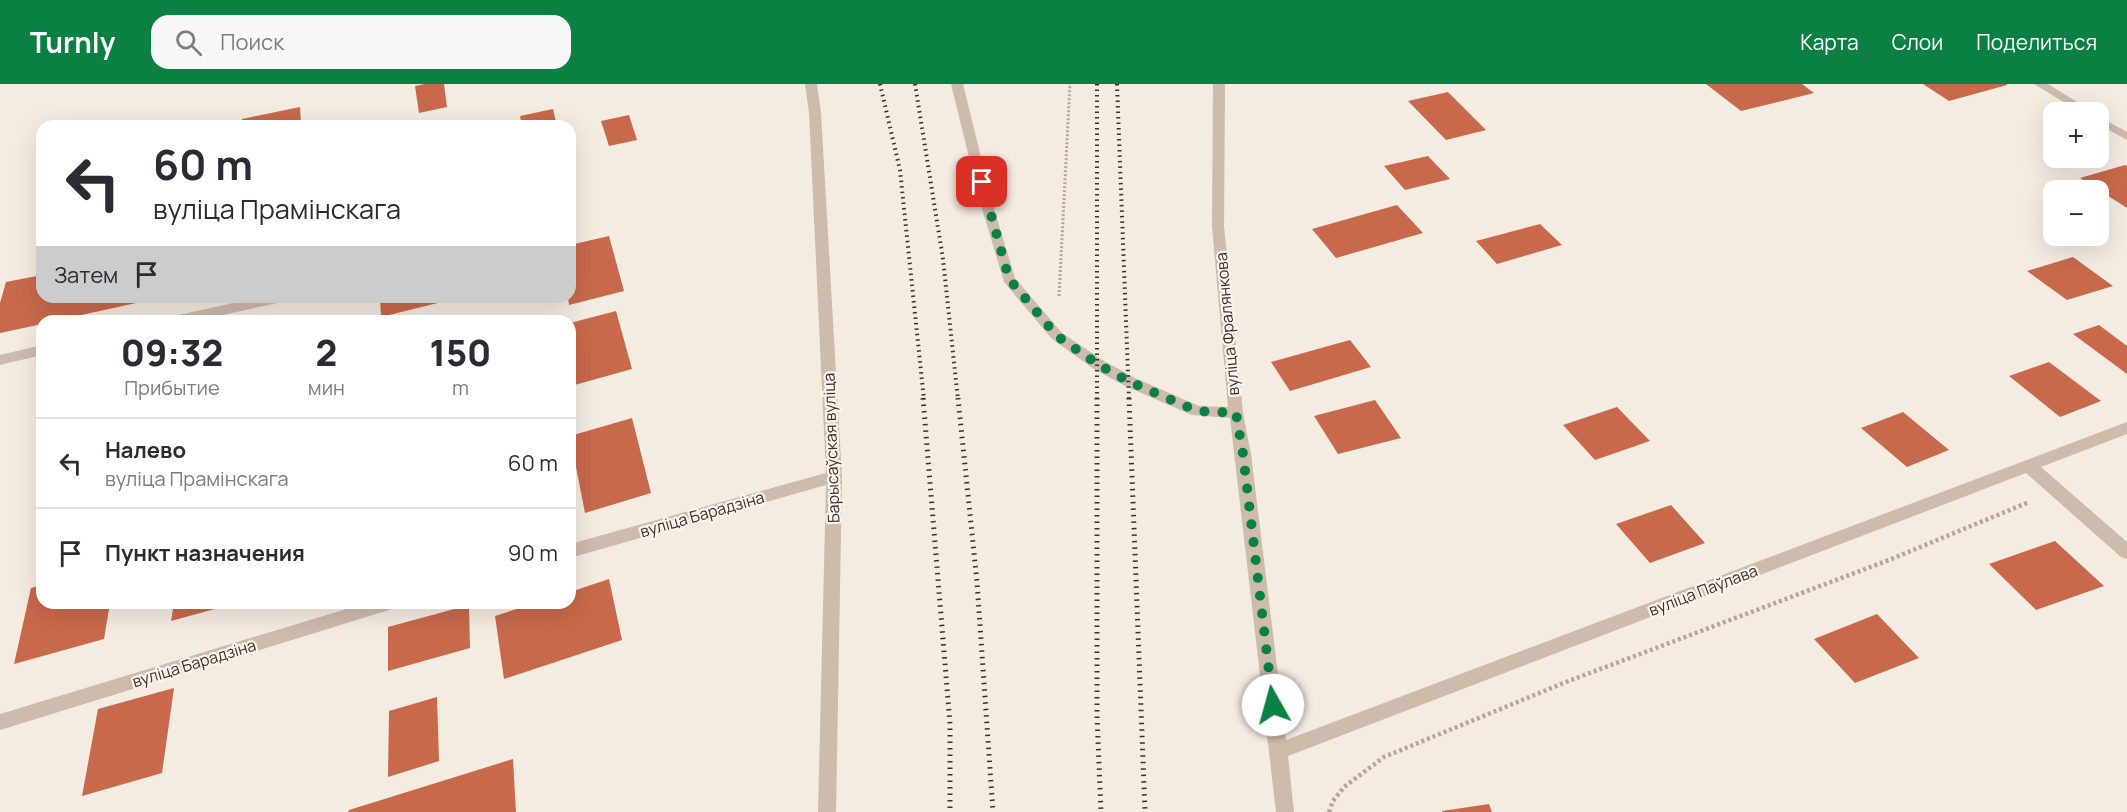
<!DOCTYPE html>
<html lang="ru">
<meta charset="utf-8">
<style>
:root{--surface:#fff;--page:#f7f7f7;--text:#2b2b33;--muted:#7c7c81;--line:#e1e1e2;--accent:#0b8043}
body{margin:0;font-family:Manrope,sans-serif;background:var(--page);color:var(--text);height:100vh;display:flex;flex-direction:column;font-size:22px;white-space:nowrap}
*{box-sizing:border-box;margin:0}
p{font-size:20px;color:var(--muted)}
.icon{flex:none;width:33px;height:33px;fill:none;stroke:currentColor;stroke-width:2;stroke-linecap:round;stroke-linejoin:round}
.map{position:relative;flex:1;overflow:hidden}
.sheet{position:absolute;left:36px;top:231px;width:540px;height:294px;display:flex;flex-direction:column;background:var(--surface);border-radius:18px;box-shadow:0 6px 24px #0002}
.sheet>*{flex:none}
.banner{position:absolute;left:36px;top:36px;width:540px;height:183px;border-radius:18px;box-shadow:0 6px 24px #0002;background:#fff;color:var(--text);overflow:hidden}
.fabs{position:absolute;left:2043px;top:18px;display:grid;gap:12px}
.fabs a{display:grid;place-items:center;width:66px;height:66px;border-radius:12px;background:var(--surface);box-shadow:0 6px 24px #0002;font-size:30px}
.pin{position:absolute;display:grid;place-items:center;width:51px;height:51px;color:#fff;margin:-26px;border-radius:12px;box-shadow:0 3px 9px #0006}
.me{position:absolute;width:66px;margin:-33px;rotate:353deg;stroke-linejoin:round;filter:drop-shadow(0 0 4px #0008)}
.turn{display:flex;align-items:center;gap:21px;height:126px;padding:0 18px;font-size:27px}
.turn .icon{width:78px;height:78px;stroke-width:2.5}
.turn b{display:block;font-size:42px;line-height:51px}
.then{display:flex;align-items:center;height:57px;padding:0 18px;background:#0003;gap:12px;font-size:22px}
.eta{display:flex;justify-content:space-evenly;align-items:center;height:102px;text-align:center}
.eta b{font-size:36px;font-weight:800;line-height:42px}
ul{padding:0;list-style:none}
li{display:flex;align-items:center;gap:18px;height:90px;padding:0 18px;border-top:2px solid var(--line)}
li div{flex:1}
li b{display:block;font-size:22px}
li em{font-style:normal}
header{display:flex;align-items:center;gap:36px;box-sizing:border-box;height:84px;padding:0 30px;background:var(--accent);color:#fff}
header strong{font-size:28px}
nav{display:flex;gap:33px;margin-inline-start:auto;font-size:21px}
.search{width:420px;height:54px;background:var(--page);display:flex;align-items:center;gap:15px;box-sizing:border-box;padding:0 21px;border-radius:18px;color:var(--muted);font-size:22px}
.map>svg:first-child{display:block}
.building{fill:#c8694b}
.lines{fill:none;stroke-linecap:round;stroke-linejoin:round}
.path-far1{stroke:#b9a596;stroke-width:3;stroke-dasharray:2 2;stroke-linecap:butt}
.path{stroke:#b9a596;stroke-width:4.5;stroke-dasharray:3 3;stroke-linecap:butt}
.minor{fill:#cdbbac;fill-rule:evenodd}
.rail-far1{stroke:#3b302b;stroke-width:4;stroke-dasharray:1.5 4;stroke-linecap:butt}
.rail{stroke:#3b302b;stroke-width:5;stroke-dasharray:1.5 5;stroke-linecap:butt}
.route{stroke:#0b8043;stroke-width:10;stroke-dasharray:0 18}
.labels{text-anchor:middle;stroke-width:4.5;stroke-linejoin:round;paint-order:stroke}
.street-label{font-size:16px;fill:#3b302b;stroke:#fbf5ee}
</style>
<header>
<strong>Turnly</strong>
<div class="search"><svg class="icon" aria-label="search" viewBox="0 0 24 24"><circle cx="10" cy="10" r="6"/><path d="M15 15l6 6"/></svg>Поиск</div>
<nav><a>Карта</a><a>Слои</a><a>Поделиться</a></nav>
</header>
<div class="map">
<svg width="2127" height="728" viewBox="0 0 2127 728">
<rect width="100%" height="100%" fill="#f4ebe1"/>
<g class="building">
<path d="M425,0h19l3,23 -28,6 -4,-27z"/>
<path d="M1706,0h96l12,9 -73,18z"/>
<path d="M1923,0h84v1l-58,16z"/>
<path d="M1448,8l38,38 -40,10 -38,-39z"/>
<path d="M300,23l1,16 -14,3h-46l1,-7z"/>
<path d="M553,25l4,17h-35l-2,-10z"/>
<path d="M629,31l8,25 -28,6 -8,-25z"/>
<path d="M1428,72l22,23 -45,11 -21,-24z"/>
<path d="M2125,81l2,1v42l-47,-30z"/>
<path d="M1397,121l26,28 -87,25 -24,-29z"/>
<path d="M1540,140l22,21 -65,19 -21,-23z"/>
<path d="M609,152l15,55 -55,14 -1,-8h2v-52z"/>
<path d="M2073,173l40,29 -46,14 -40,-29z"/>
<path d="M42,191v22l117,1 -105,23h-12v3l-42,9v-30l6,-21z"/>
<path d="M380,213h70v3l-69,17z"/>
<path d="M616,227l16,58 -61,17 -1,-63z"/>
<path d="M2099,241l28,21v28l-54,-40z"/>
<path d="M1350,256l21,27 -81,24 -19,-29z"/>
<path d="M2049,278l52,39 -41,16 -51,-41z"/>
<path d="M1375,316l26,38 -63,16 -24,-38z"/>
<path d="M1617,323l33,34 -55,19 -32,-35z"/>
<path d="M1903,328l46,38 -42,17 -46,-39z"/>
<path d="M632,334l19,75 -66,20 -15,-77z"/>
<path d="M1671,421l34,38 -55,20 -34,-39z"/>
<path d="M2055,457l49,45 -68,24 -47,-46z"/>
<path d="M609,495l13,61 -118,39 -9,-63 40,-13h35v-11z"/>
<path d="M42,501v18h68l-6,36 -90,25 17,-76z"/>
<path d="M174,519h59v1l-62,17z"/>
<path d="M469,521l1,43 -82,23v-44z"/>
<path d="M1877,530l42,44 -64,25 -41,-44z"/>
<path d="M174,604l-12,85 -80,23 16,-87z"/>
<path d="M437,613l2,64 -51,16 1,-66z"/>
<path d="M513,675l3,53h-168l1,-2z"/>
<path d="M1489,720l3,8h-50v-1z"/>
</g>
<g class="lines">
<path class="path-far1" d="M1059,212l11,-212"/>
<path class="path" d="M1329,728l4,-11 11,-14 40,-30 182,-75 323,-122 140,-58"/>
<g class="minor">
<path d="M805,0h12l4,29 21,364 -6,335h-18l8,-327 -256,73v-14l256,-71 -17,-360z"/>
<path d="M951,0h12l29,118 23,76 47,55 42,28 31,17 64,28 29,1 -16,-181 1,-142h12l-1,142 19,187 8,41 35,286 841,-318v12l-86,33 86,75v17l-6,-2 -95,-84 -738,283 6,56h-18l-46,-394 -38,-3 -67,-29 -31,-17 -42,-30 -48,-57 -24,-80z"/>
<path d="M2034,0h14l45,28h-13z"/>
<path d="M2098,32l29,16v8l-29,-16z"/>
<path d="M261,213h28l-7,5 -87,19h-28l7,-5z"/>
<path d="M42,261v10l-42,10v-10z"/>
<path d="M366,519h31l-2,5 -6,2 -389,120v-16z"/>
</g>
<g class="rail-far1">
<path d="M880,0l20,86 24,230"/>
<path d="M915,0l28,175 15,141"/>
<path d="M1097,0v316"/>
<path d="M1117,0l12,316"/>
</g>
<g class="rail">
<path d="M923,314l27,326v88"/>
<path d="M958,314l19,184 16,230"/>
<path d="M1097,314v317l4,97"/>
<path d="M1129,314l16,414"/>
</g>
</g>
<g class="lines">
<path class="route" d="M982,98l27,97 48,57 42,29 31,17 67,29 39,2 7,41 30,251"/>
</g>
<g class="labels">
<g class="street-label">
<text transform="translate(1227 240) rotate(-95)" y="6">вуліца Фралянкова</text>
<text transform="translate(831 364) rotate(-92)" y="6">Барысаўская вуліца</text>
<text transform="translate(702 430) rotate(-16)" y="6">вуліца Барадзіна</text>
<text transform="translate(1703 506) rotate(-21)" y="6">вуліца Паўлава</text>
<text transform="translate(194 579) rotate(-17)" y="6">вуліца Барадзіна</text>
</g>
</g>
</svg>
<div class="fabs">
<a>+</a>
<a>−</a>
</div>
<div class="pin" style="left:982px;top:98px;background:#d93025"><svg class="icon" aria-label="arrive" viewBox="0 0 24 24"><path d="M6 21V4h12l-3 4 3 4H6"/></svg></div>
<svg class="me" style="left:1273px;top:621px" viewBox="-20 -20 40 40"><circle r="19" fill="#fff"/><path d="M0-13L10 11 0 6-10 11z" fill="#0b8043"/></svg>
<div class="banner">
<div class="turn"><svg class="icon" aria-label="left" viewBox="0 0 24 24"><path d="M17 20v-9H6M10 6l-5 5 5 5"/></svg><div><b>60 m</b>вуліца Прамінскага</div></div>
<div class="then">Затем<svg class="icon" aria-label="arrive" viewBox="0 0 24 24"><path d="M6 21V4h12l-3 4 3 4H6"/></svg></div>
</div>
<section class="sheet">
<div class="eta">
<div><b>09:32</b><p>Прибытие</p></div>
<div><b>2</b><p>мин</p></div>
<div><b>150</b><p>m</p></div>
</div>
<ul>
<li><svg class="icon" aria-label="left" viewBox="0 0 24 24"><path d="M17 20v-9H6M10 6l-5 5 5 5"/></svg><div><b>Налево</b><p>вуліца Прамінскага</p></div><em>60 m</em></li>
<li><svg class="icon" aria-label="arrive" viewBox="0 0 24 24"><path d="M6 21V4h12l-3 4 3 4H6"/></svg><div><b>Пункт назначения</b></div><em>90 m</em></li>
</ul>
</section>
</div>
